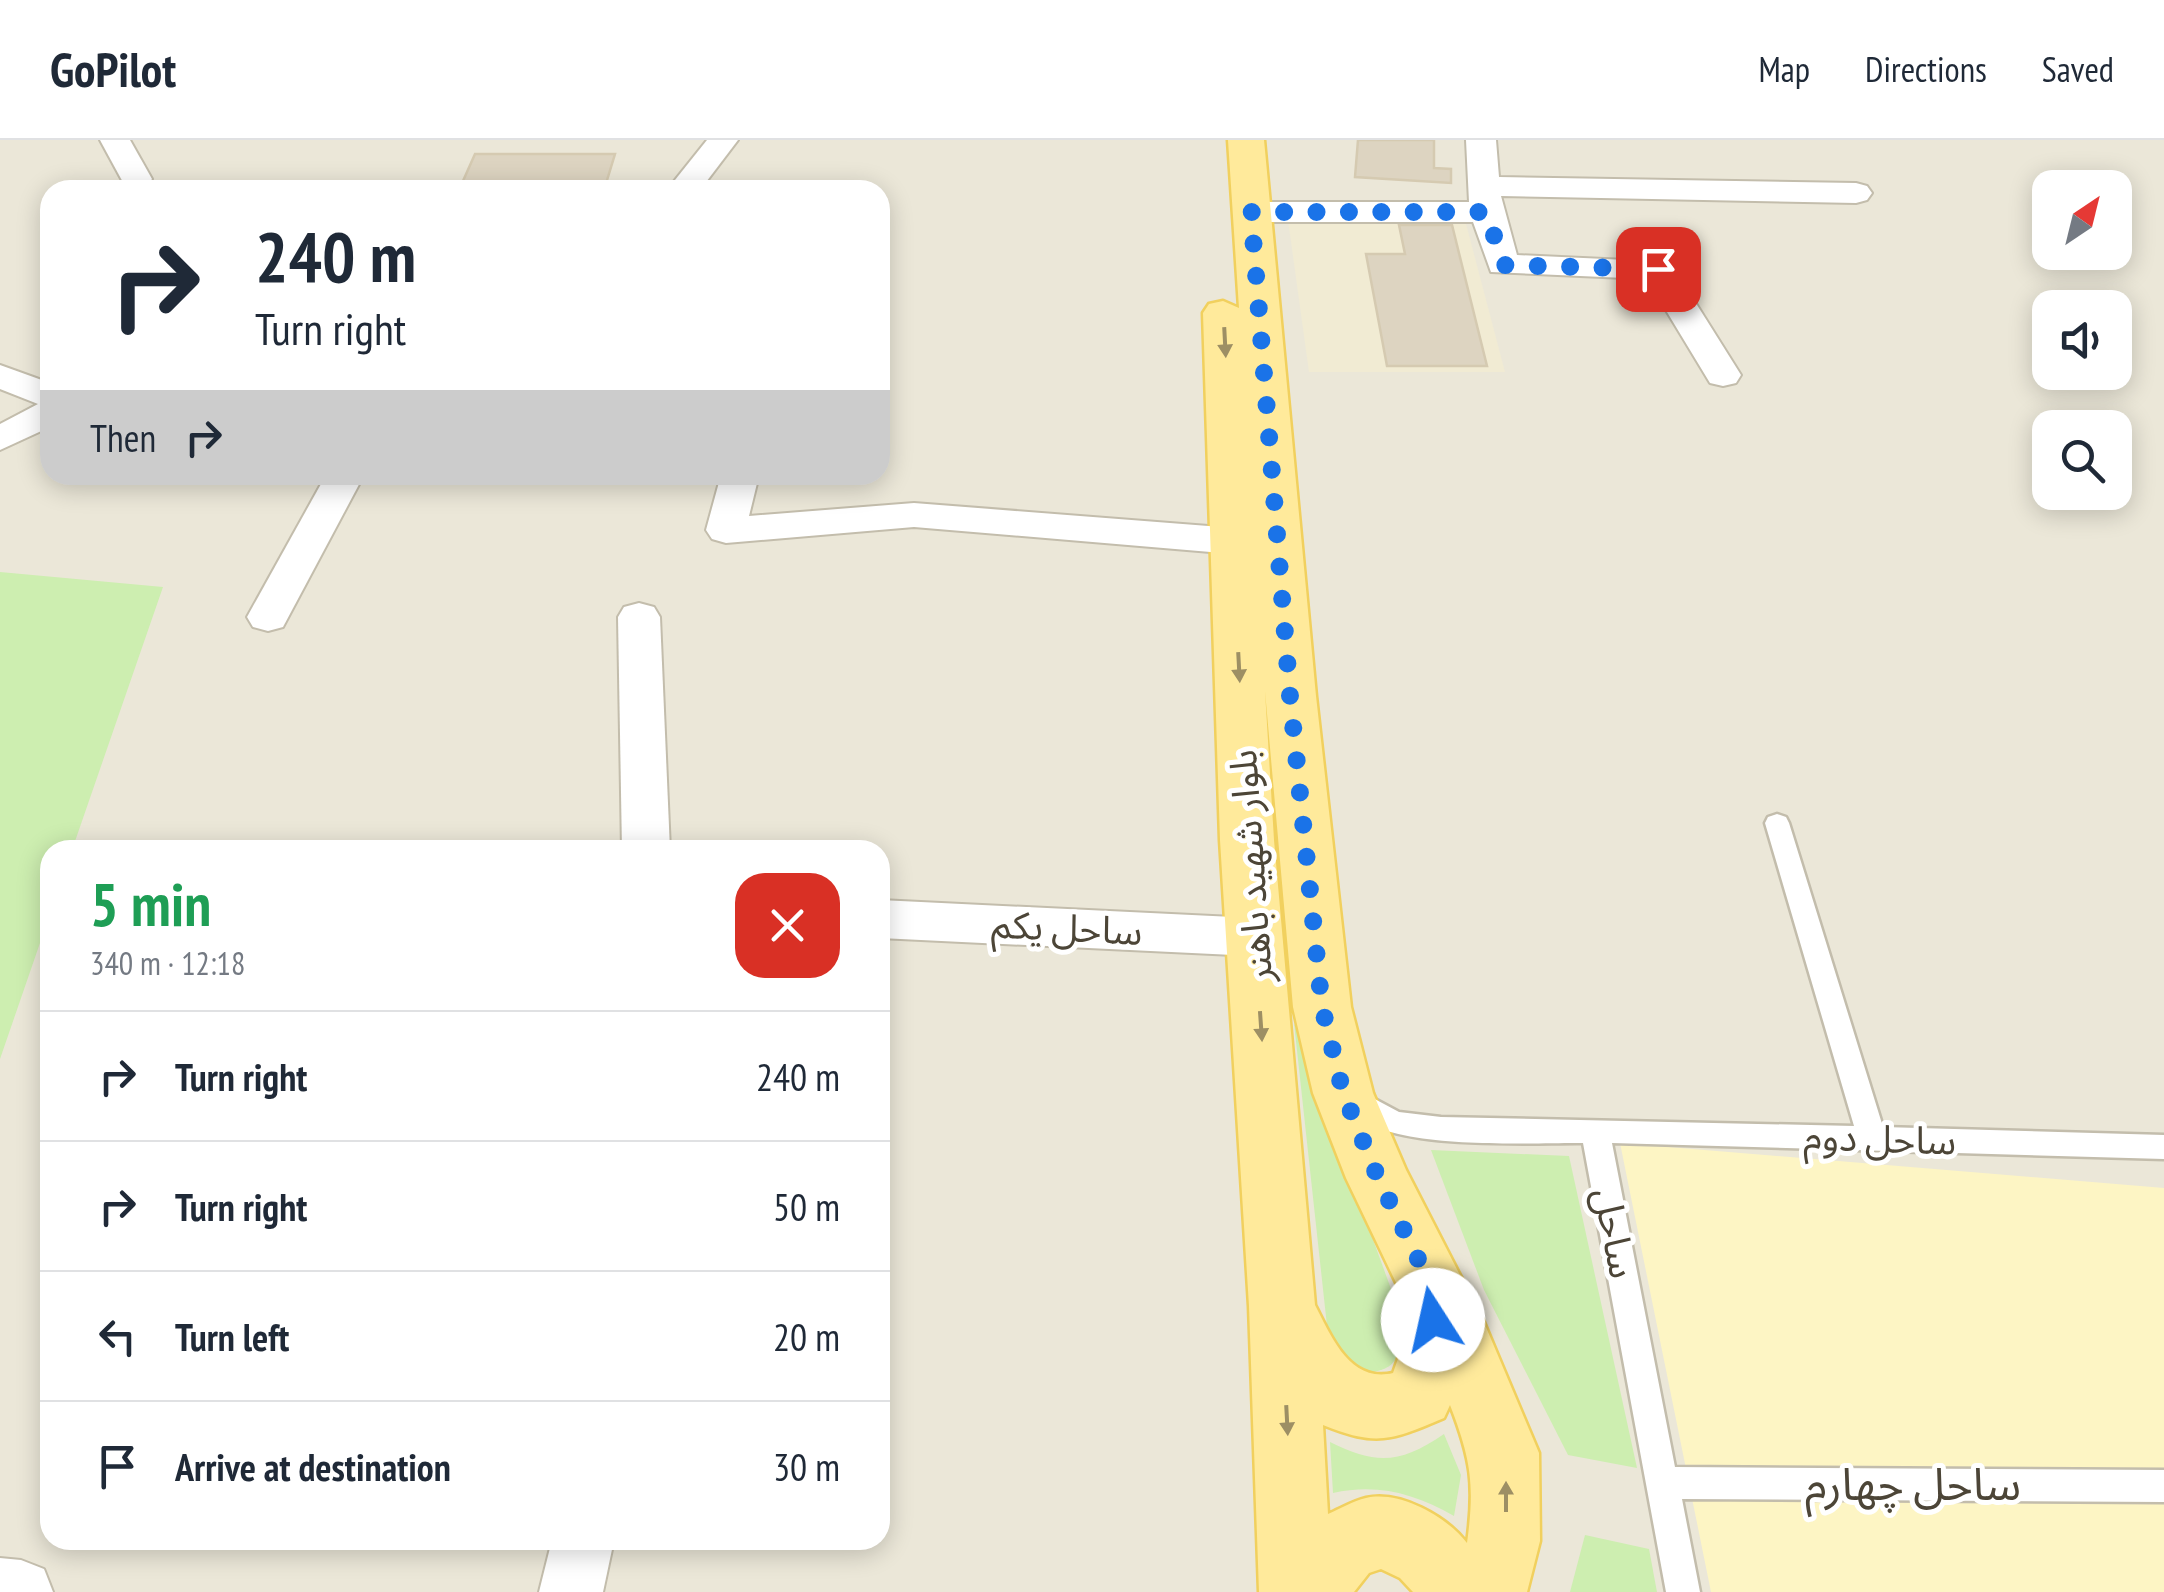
<!DOCTYPE html>
<meta charset="utf-8">
<style>
:root{--surface:#fff;--page:#f2f2f3;--text:#1f2937;--muted:#747a83;--line:#e0e1e3}
body{margin:0;font-family:"PT Sans Narrow","Noto Sans Arabic",sans-serif;background:var(--page);color:var(--text);height:100vh;display:flex;flex-direction:column;font-size:38px;white-space:nowrap}
*{box-sizing:border-box;margin:0}
p{font-size:32px;color:var(--muted)}
.icon{flex:none;width:55px;height:55px;fill:none;stroke:currentColor;stroke-width:2;stroke-linecap:round;stroke-linejoin:round}
.map{position:relative;flex:1;overflow:hidden}
.panel{position:absolute;left:40px;top:700px;width:850px;height:710px;display:flex;flex-direction:column;background:var(--surface);border-radius:30px;box-shadow:0 5px 25px #0003}
.panel>*{flex:none}
.hud{position:absolute;left:40px;top:40px;width:850px;height:305px;border-radius:30px;box-shadow:0 5px 25px #0003;background:#fff;color:var(--text);overflow:hidden}
.needle{width:65px;rotate:35deg}
.tools{position:absolute;left:2032px;top:30px;display:grid;gap:20px}
.tools a{display:grid;place-items:center;width:100px;height:100px;border-radius:20px;background:var(--surface);box-shadow:0 5px 25px #0003;font-size:50px}
.pin{position:absolute;display:grid;place-items:center;width:85px;height:85px;color:#fff;margin:-42px;border-radius:20px;box-shadow:0 5px 15px #0006}
.me{position:absolute;width:110px;margin:-55px;rotate:350deg;stroke-linejoin:round;filter:drop-shadow(0 0 8px #0008)}
.turn{display:flex;align-items:center;gap:35px;height:210px;padding:0 50px;font-size:45px}
.turn .icon{width:130px;height:130px;stroke-width:2.5}
.turn b{display:block;font-size:70px;line-height:85px}
.then{display:flex;align-items:center;height:95px;padding:0 50px;background:#0003;gap:20px;font-size:38px}
.round{display:grid;place-items:center;flex:none;width:105px;height:105px;border-radius:30px;background:var(--page)}
.headline{display:flex;align-items:center;justify-content:space-between;height:170px;padding:0 50px}
h1{font-size:60px;font-weight:700;line-height:75px;color:#1e9e55}
ul{padding:0;list-style:none}
li{display:flex;align-items:center;gap:30px;height:130px;padding:0 50px;border-top:2px solid var(--line)}
li div{flex:1}
li b{display:block;font-size:38px}
li em{font-style:normal}
header{display:flex;align-items:center;gap:60px;box-sizing:border-box;height:140px;padding:0 50px;background:var(--surface);border-bottom:2px solid var(--line)}
header strong{font-size:48px}
nav{display:flex;gap:55px;margin-inline-start:auto;font-size:35px}
.map>svg:first-child{display:block}
.residential{fill:#ebe7d8;fill-rule:evenodd}
.education{fill:#f1ebd3}
.green{fill:#cdeeb0}
.sand{fill:#fdf5c4}
.building{fill:#ddd4c1;stroke:#d5cab1;stroke-width:2.5}
.lines{fill:none;stroke-linecap:round;stroke-linejoin:round}
.lane-casing{stroke:#c3bdac;stroke-width:5}
.street-casing{stroke:#c3bdac;stroke-width:4}
.primary-casing{stroke:#f1d05e;stroke-width:5}
.lane{fill:#fff;fill-rule:evenodd}
.street{fill:#fff;fill-rule:evenodd}
.primary{fill:#ffea9b;fill-rule:evenodd}
.oneway{fill:#9d8f64}
.route{stroke:#1a73e8;stroke-width:18;stroke-dasharray:0 32.4}
.labels{text-anchor:middle;stroke-width:10;stroke-linejoin:round;paint-order:stroke}
.street-label{font-size:38px;fill:#4c4537;stroke:#fff}
.near-street-label{font-size:45px;fill:#4c4537;stroke:#fff}
</style>
<header>
<strong>GoPilot</strong>
<nav><a>Map</a><a>Directions</a><a>Saved</a></nav>
</header>
<div class="map">
<svg width="2164" height="1452" viewBox="0 0 2164 1452">
<rect width="100%" height="100%" fill="#f7f4ea"/>
<path class="residential" d="M0,0h2164v1452h-2164zM2050,48h65v64h-65zM50,50h830v285h-830zM2050,168h65v64h-65zM2050,288h65v64h-65zM50,710h830v690h-830z"/>
<path class="education" d="M1288,80h177l40,152h-196z"/>
<g class="green">
<path d="M0,432l163,15 -91,263h-22v64l-50,145z"/>
<path d="M1294,883l108,296c2,39 -7,56 -48,53l-26,-37z"/>
<path d="M1431,1010l138,6 68,312 -69,-13 -84,-165z"/>
<path d="M1444,1294l17,41 -7,41c-39,-22 -76,-33 -121,-23l-3,-51c48,24 71,21 114,-8z"/>
<path d="M1585,1395l64,14 8,43h-87z"/>
</g>
<path class="sand" d="M1620,1003l544,45v404h-453z"/>
<g class="building">
<path d="M1358,0h76v28l17,1v14l-96,-6z"/>
<path d="M475,14h140l-11,36h-145z"/>
<path d="M1399,85h53l35,141h-100l-21,-112h39z"/>
</g>
<g class="lines">
<defs>
<path id="lane" d="M1777,674l9,3 3,6 94,304 281,8v24l-552,-16 63,324 489,3v32l-482,-3 18,93h-34l-83,-449c-53,-1 -215,11 -241,-42l4,-8 10,-4 43,23 42,5 413,9 -89,-303 3,-6z"/>
<g id="street">
<path d="M100,0h30l22,39 -5,7h-22z"/>
<path d="M707,0h31l-38,50h-33z"/>
<path d="M1466,0h30l3,37 357,6 11,3 5,7 -5,7 -11,3 -355,-7 16,59 153,7 71,113 -5,8 -13,3 -13,-3 -63,-104 -156,-7 -18,-50h-222l-12,-3 -4,-7 4,-7 12,-3h218z"/>
<path d="M0,225l50,18v44l-50,23v-26l38,-20 -38,-15z"/>
<path d="M326,335h38l-81,152 -15,4 -15,-4 -6,-10z"/>
<path d="M721,335h38l-10,41 165,-13 320,25 14,4 6,9 -6,9 -14,4 -320,-27 -188,16 -14,-4 -6,-9z"/>
<path d="M639,463l15,4 6,10 10,233h-48l-4,-233 6,-10z"/>
<path d="M880,760l374,18 17,5 8,14 -8,14 -17,5 -374,-18z"/>
<path d="M552,1400h62l-11,52h-64z"/>
<path d="M0,1418l21,2 23,9 9,23h-53z"/>
</g>
<path id="primary" d="M1228,0h36l52,556 35,311 22,86 33,77 77,150 56,133 1,88 -13,51h-114l-13,-14 -19,-9 -12,4 -15,19h-95l-10,-286 -29,-466 -17,-527 6,-9 14,-3 16,7zM1265,551l28,316 20,86 33,85 54,113v62l-7,20c-43,10 -61,-35 -78,-68l-41,-465zM1450,1265c21,54 25,80 17,138 -20,-26 -67,-53 -101,-45 -13,3 -26,11 -38,16l-5,-89c54,22 69,15 121,-7z"/>
</defs>
<use href="#lane" class="lane-casing"/>
<use href="#street" class="street-casing"/>
<use href="#primary" class="primary-casing"/>
<use href="#lane" class="lane"/>
<use href="#street" class="street"/>
<use href="#primary" class="primary"/>
</g>
<defs><path id="oneway-solid" d="M-6-.8H1V-3.2L6.5 0L1 3.2V.8H-6Z" transform="scale(2.5)"/></defs>
<g class="oneway">
<use href="#oneway-solid" transform="translate(1225 202) rotate(87)"/>
<use href="#oneway-solid" transform="translate(1239 527) rotate(87)"/>
<use href="#oneway-solid" transform="translate(1261 886) rotate(86)"/>
<use href="#oneway-solid" transform="translate(1287 1280) rotate(87)"/>
<use href="#oneway-solid" transform="translate(1506 1357) rotate(-90)"/>
</g>
<g class="lines">
<path class="route" d="M1433,1180l-1,-33 -54,-109 -35,-86 -21,-85 -32,-311 -39,-484h235l18,53 154,4"/>
</g>
<g class="labels">
<g class="street-label">
<text transform="translate(1251 726) rotate(-94)" y="13">بلوار شهید باهنر</text>
<text transform="translate(1067 788) rotate(3)" y="13">ساحل یکم</text>
<text transform="translate(1880 999) rotate(2)" y="13">ساحل دوم</text>
<text transform="translate(1615 1093) rotate(79)" y="13">ساحل</text>
</g>
<g class="near-street-label">
<text x="1913" y="1360">ساحل چهارم</text>
</g>
</g>
</svg>
<div class="tools">
<a><svg class="needle" viewBox="-14 -14 28 28"><path d="M0-13l5 13h-10z" fill="#e53935"/><path d="M0 13l5-13h-10z" fill="#747a83"/></svg></a>
<a><svg class="icon" aria-label="sound" viewBox="0 0 24 24"><path d="M4 9h4l5-4v14l-5-4H4zM17 9q2 3 0 6"/></svg></a>
<a><svg class="icon" aria-label="search" viewBox="0 0 24 24"><circle cx="10" cy="10" r="6"/><path d="M15 15l6 6"/></svg></a>
</div>
<div class="pin" style="left:1658px;top:129px;background:#d93025"><svg class="icon" aria-label="arrive" viewBox="0 0 24 24"><path d="M6 21V4h12l-3 4 3 4H6"/></svg></div>
<svg class="me" style="left:1433px;top:1180px" viewBox="-20 -20 40 40"><circle r="19" fill="#fff"/><path d="M0-13L10 11 0 6-10 11z" fill="#1a73e8"/></svg>
<div class="hud">
<div class="turn"><svg class="icon" aria-label="right" viewBox="0 0 24 24"><path d="M7 20v-9h11M14 6l5 5-5 5"/></svg><div><b>240 m</b>Turn right</div></div>
<div class="then">Then<svg class="icon" aria-label="right" viewBox="0 0 24 24"><path d="M7 20v-9h11M14 6l5 5-5 5"/></svg></div>
</div>
<section class="panel">
<div class="headline"><div><h1>5 min</h1><p>340 m · 12:18</p></div><a class="round" style="background:#d93025;color:#fff"><svg class="icon" aria-label="close" viewBox="0 0 24 24"><path d="M6 6l12 12M18 6L6 18"/></svg></a></div>
<ul>
<li><svg class="icon" aria-label="right" viewBox="0 0 24 24"><path d="M7 20v-9h11M14 6l5 5-5 5"/></svg><div><b>Turn right</b></div><em>240 m</em></li>
<li><svg class="icon" aria-label="right" viewBox="0 0 24 24"><path d="M7 20v-9h11M14 6l5 5-5 5"/></svg><div><b>Turn right</b></div><em>50 m</em></li>
<li><svg class="icon" aria-label="left" viewBox="0 0 24 24"><path d="M17 20v-9H6M10 6l-5 5 5 5"/></svg><div><b>Turn left</b></div><em>20 m</em></li>
<li><svg class="icon" aria-label="arrive" viewBox="0 0 24 24"><path d="M6 21V4h12l-3 4 3 4H6"/></svg><div><b>Arrive at destination</b></div><em>30 m</em></li>
</ul>
</section>
</div>
